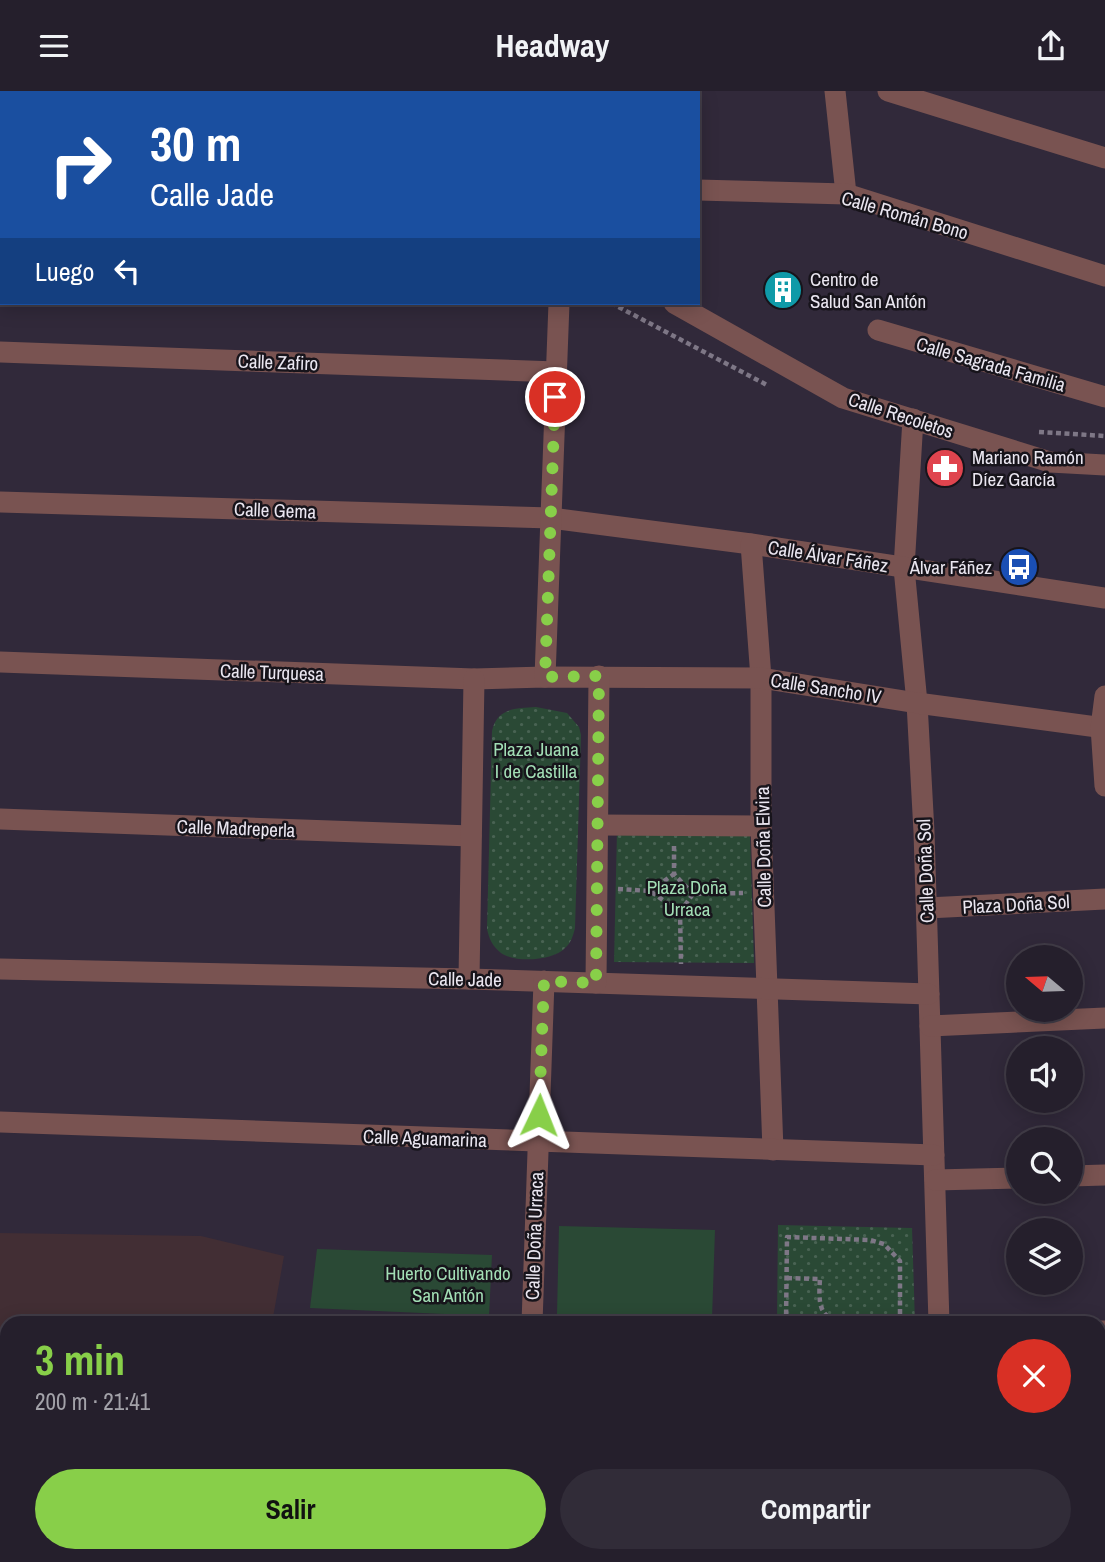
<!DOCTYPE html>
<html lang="es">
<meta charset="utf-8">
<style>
:root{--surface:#251f2c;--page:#312c38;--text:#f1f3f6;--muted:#a3a2a9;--line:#423d48;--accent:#88cf49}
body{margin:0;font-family:"Archivo Narrow",sans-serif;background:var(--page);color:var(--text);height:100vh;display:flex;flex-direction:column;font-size:26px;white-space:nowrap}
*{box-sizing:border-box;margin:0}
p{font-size:23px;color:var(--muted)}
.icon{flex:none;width:38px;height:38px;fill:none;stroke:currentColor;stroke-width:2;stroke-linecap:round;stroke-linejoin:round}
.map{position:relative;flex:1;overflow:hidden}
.drawer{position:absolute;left:0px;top:1225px;width:1106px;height:247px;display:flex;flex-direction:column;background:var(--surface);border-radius:21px 21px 0 0;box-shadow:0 4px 18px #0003,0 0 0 2px var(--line)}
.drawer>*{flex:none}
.banner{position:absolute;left:0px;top:0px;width:700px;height:214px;box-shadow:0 4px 18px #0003,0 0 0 2px var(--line);background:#1a4fa0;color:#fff;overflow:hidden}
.needle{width:46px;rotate:289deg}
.controls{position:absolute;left:1006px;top:854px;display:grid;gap:14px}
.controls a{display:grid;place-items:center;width:77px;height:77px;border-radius:50%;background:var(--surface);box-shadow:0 4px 18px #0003,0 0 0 2px var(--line);font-size:35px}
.pin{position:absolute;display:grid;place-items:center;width:60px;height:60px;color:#fff;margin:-30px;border:4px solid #fff;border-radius:50%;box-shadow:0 2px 7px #0007}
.me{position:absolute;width:77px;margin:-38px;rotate:2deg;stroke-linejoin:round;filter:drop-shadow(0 0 5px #0008)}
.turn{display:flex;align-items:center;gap:24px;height:147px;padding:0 35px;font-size:32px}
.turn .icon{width:91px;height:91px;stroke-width:2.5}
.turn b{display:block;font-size:49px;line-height:60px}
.then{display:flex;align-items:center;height:66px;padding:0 35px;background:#0003;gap:14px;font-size:26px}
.round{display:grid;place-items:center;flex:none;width:74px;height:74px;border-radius:37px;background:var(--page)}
.overview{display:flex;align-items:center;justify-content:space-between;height:119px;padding:0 35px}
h1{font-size:42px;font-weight:700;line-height:52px;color:var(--accent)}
.action{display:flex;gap:14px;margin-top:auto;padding:14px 35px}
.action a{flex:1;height:80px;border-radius:42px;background:var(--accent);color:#111;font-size:28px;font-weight:700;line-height:80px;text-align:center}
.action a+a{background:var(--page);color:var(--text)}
header{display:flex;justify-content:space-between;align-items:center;height:91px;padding:0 35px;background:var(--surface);font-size:32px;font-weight:700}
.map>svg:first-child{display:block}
.education{fill:#422e34}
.grass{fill:url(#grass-dots)}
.garden{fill:#2a4935}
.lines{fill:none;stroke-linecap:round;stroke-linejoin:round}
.path{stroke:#7e7786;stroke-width:4.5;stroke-dasharray:5 3.5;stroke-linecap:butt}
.minor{stroke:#795351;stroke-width:21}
.route{stroke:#88cf49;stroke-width:12;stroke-dasharray:0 21.6}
.labels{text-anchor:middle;stroke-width:5;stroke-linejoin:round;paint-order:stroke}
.street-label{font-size:19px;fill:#eae6f0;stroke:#17141b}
.poi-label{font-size:19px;fill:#eae6f0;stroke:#17141b;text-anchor:start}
.park-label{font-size:19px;fill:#a2deb5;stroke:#17141b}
</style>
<header><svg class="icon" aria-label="menu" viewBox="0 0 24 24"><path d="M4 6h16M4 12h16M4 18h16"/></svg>Headway<svg class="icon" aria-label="share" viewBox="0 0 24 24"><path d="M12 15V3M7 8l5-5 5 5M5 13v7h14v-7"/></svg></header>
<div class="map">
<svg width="1105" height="1471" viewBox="0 0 1105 1471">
<defs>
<pattern id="grass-dots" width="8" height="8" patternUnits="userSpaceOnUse" patternTransform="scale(1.75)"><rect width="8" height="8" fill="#2a4935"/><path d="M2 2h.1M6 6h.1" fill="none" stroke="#496353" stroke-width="1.8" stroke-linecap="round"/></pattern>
</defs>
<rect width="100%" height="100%" fill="#31293a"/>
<path class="education" d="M0,1142l201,3 83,20 -12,67h-265v233h295l1,6h-293l-10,-4z"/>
<g class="grass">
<path d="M536,616l31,6 12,14 2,8 -6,193c-2,8 -4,15 -10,20 -12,13 -50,15 -64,5 -9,-7 -12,-15 -14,-24l5,-198c5,-23 24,-23 44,-24z"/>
<path d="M617,740l133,4 4,128 -140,-1z"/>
<path d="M778,1134l134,3 3,95h-138z"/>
</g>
<g class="garden">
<path d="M559,1135l156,4 -3,89 -155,-5z"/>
<path d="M317,1158l175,6 -3,61 -179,-8z"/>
<path d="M199,1465h86l1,6h-86z"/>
<rect x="329" y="1465" width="138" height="6"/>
<path d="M483,1465h425v6h-426z"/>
</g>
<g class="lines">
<g class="path">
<path d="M611,212l156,82"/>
<path d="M1039,341l66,4"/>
<path d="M674,755v28l19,20"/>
<path d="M618,798l32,2 30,21 1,52"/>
<path d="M650,800l24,-17"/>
<path d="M680,821l13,-18 50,-1"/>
<path d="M787,1187l33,1c-3,39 5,41 40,44"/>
<path d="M786,1232l1,-86 83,3 14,4 16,17v62"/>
</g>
<g class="minor">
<path d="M329,0l2,2"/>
<path d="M529,0v2"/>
<path d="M586,0v2"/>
<path d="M835,0l11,103"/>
<path d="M888,0l217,67"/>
<path d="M698,99l148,4 259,82"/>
<path d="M0,112h2"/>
<path d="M674,212l169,95 207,64 55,3"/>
<path d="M878,239l227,67"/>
<path d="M0,261l556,20"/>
<path d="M913,328l-9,149 13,135 7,129 15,491"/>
<path d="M0,411l551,16 200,26 354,54"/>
<path d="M751,453l10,134v148l12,324"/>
<path d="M0,571l474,17 71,-2 216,1 156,25 188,25"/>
<path d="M545,586l14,-374"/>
<path d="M1105,605l-4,31 4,59"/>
<path d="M0,728l471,17"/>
<path d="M598,734l163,1"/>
<path d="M927,817l178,-9"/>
<path d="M0,878l469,10 460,15"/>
<path d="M469,888l5,-300"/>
<path d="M596,892l3,-307"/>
<path d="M930,935l175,-8"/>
<path d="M0,1031l934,33"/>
<path d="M1071,1085l34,-1"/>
<path d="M935,1089l83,-2"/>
<path d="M532,1232l12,-342"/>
<path d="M1099,1240h6"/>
<path d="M946,1465v6"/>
</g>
</g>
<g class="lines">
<path class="route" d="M539,1024l5,-134 52,2 3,-307 -54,1 10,-280"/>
</g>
<defs>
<symbol id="building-disc" viewBox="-11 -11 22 22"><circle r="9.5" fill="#0f9aa8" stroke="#17141b"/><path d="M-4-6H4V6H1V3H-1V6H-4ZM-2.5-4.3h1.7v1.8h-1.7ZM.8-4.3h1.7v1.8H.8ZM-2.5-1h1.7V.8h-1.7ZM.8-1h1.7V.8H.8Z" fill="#fff"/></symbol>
<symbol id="pharmacy-disc" viewBox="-11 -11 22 22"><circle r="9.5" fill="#e0444e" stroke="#17141b"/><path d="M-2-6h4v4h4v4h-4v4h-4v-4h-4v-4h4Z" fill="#fff"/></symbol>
<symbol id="bus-disc" viewBox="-11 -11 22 22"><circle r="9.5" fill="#1a4fb4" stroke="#17141b"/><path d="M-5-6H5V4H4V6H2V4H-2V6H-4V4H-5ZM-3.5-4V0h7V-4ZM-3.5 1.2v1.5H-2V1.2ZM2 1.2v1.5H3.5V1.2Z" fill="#fff"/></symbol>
</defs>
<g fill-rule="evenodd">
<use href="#building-disc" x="761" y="177" width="44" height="44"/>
<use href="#pharmacy-disc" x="923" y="355" width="44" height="44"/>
<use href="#bus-disc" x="997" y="454" width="44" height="44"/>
</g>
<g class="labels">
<g class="street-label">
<text transform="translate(905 124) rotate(16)" y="7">Calle Román Bono</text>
<text transform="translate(278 271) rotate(2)" y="7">Calle Zafiro</text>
<text transform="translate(991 273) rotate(16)" y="7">Calle Sagrada Familia</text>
<text transform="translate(901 324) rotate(18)" y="7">Calle Recoletos</text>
<text transform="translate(275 419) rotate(2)" y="7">Calle Gema</text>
<text transform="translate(828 465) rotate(9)" y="7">Calle Álvar Fáñez</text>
<text transform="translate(272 581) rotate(2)" y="7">Calle Turquesa</text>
<text transform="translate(826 597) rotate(9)" y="7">Calle Sancho IV</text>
<text transform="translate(236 737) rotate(2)" y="7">Calle Madreperla</text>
<text transform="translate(763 756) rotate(-91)" y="7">Calle Doña Elvira</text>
<text transform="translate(925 780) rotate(-92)" y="7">Calle Doña Sol</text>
<text transform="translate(1016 813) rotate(-3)" y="7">Plaza Doña Sol</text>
<text transform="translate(465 888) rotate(1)" y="7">Calle Jade</text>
<text transform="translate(425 1047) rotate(2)" y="7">Calle Aguamarina</text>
<text transform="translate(534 1145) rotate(-88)" y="7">Calle Doña Urraca</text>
</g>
<g class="poi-label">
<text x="810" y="195">Centro de<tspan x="810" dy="22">Salud San Antón</tspan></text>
<text x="972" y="373">Mariano Ramón<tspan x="972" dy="22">Díez García</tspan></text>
<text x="992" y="483" text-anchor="end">Álvar Fáñez</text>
</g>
<g class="park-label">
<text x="536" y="665">Plaza Juana<tspan x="536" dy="22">I de Castilla</tspan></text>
<text x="687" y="803">Plaza Doña<tspan x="687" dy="22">Urraca</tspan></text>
<text x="448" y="1189">Huerto Cultivando<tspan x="448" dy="22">San Antón</tspan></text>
</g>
</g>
</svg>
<div class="controls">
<a><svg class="needle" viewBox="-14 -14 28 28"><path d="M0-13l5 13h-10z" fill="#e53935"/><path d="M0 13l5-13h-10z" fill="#a3a2a9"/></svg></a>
<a><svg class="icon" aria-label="sound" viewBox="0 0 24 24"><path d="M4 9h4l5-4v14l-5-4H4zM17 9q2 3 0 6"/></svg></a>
<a><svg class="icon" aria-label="search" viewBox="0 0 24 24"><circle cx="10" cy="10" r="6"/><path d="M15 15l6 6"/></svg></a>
<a><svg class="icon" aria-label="layers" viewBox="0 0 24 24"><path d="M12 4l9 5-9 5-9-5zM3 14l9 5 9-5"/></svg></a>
</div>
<div class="pin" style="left:555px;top:306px;background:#d93025"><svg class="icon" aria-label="arrive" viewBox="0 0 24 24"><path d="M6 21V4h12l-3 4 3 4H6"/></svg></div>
<svg class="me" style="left:539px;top:1024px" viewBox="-20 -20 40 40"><path d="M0-17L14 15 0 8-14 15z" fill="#88cf49" stroke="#fff" stroke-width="4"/></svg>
<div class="banner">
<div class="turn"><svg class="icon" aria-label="right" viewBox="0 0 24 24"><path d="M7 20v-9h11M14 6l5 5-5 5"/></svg><div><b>30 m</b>Calle Jade</div></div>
<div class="then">Luego<svg class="icon" aria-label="left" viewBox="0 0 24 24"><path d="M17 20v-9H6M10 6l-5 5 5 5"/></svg></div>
</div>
<section class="drawer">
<div class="overview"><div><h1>3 min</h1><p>200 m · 21:41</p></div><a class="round" style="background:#d93025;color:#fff"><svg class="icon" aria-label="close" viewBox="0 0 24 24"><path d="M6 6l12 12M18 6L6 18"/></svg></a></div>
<div class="action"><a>Salir</a><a>Compartir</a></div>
</section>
</div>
